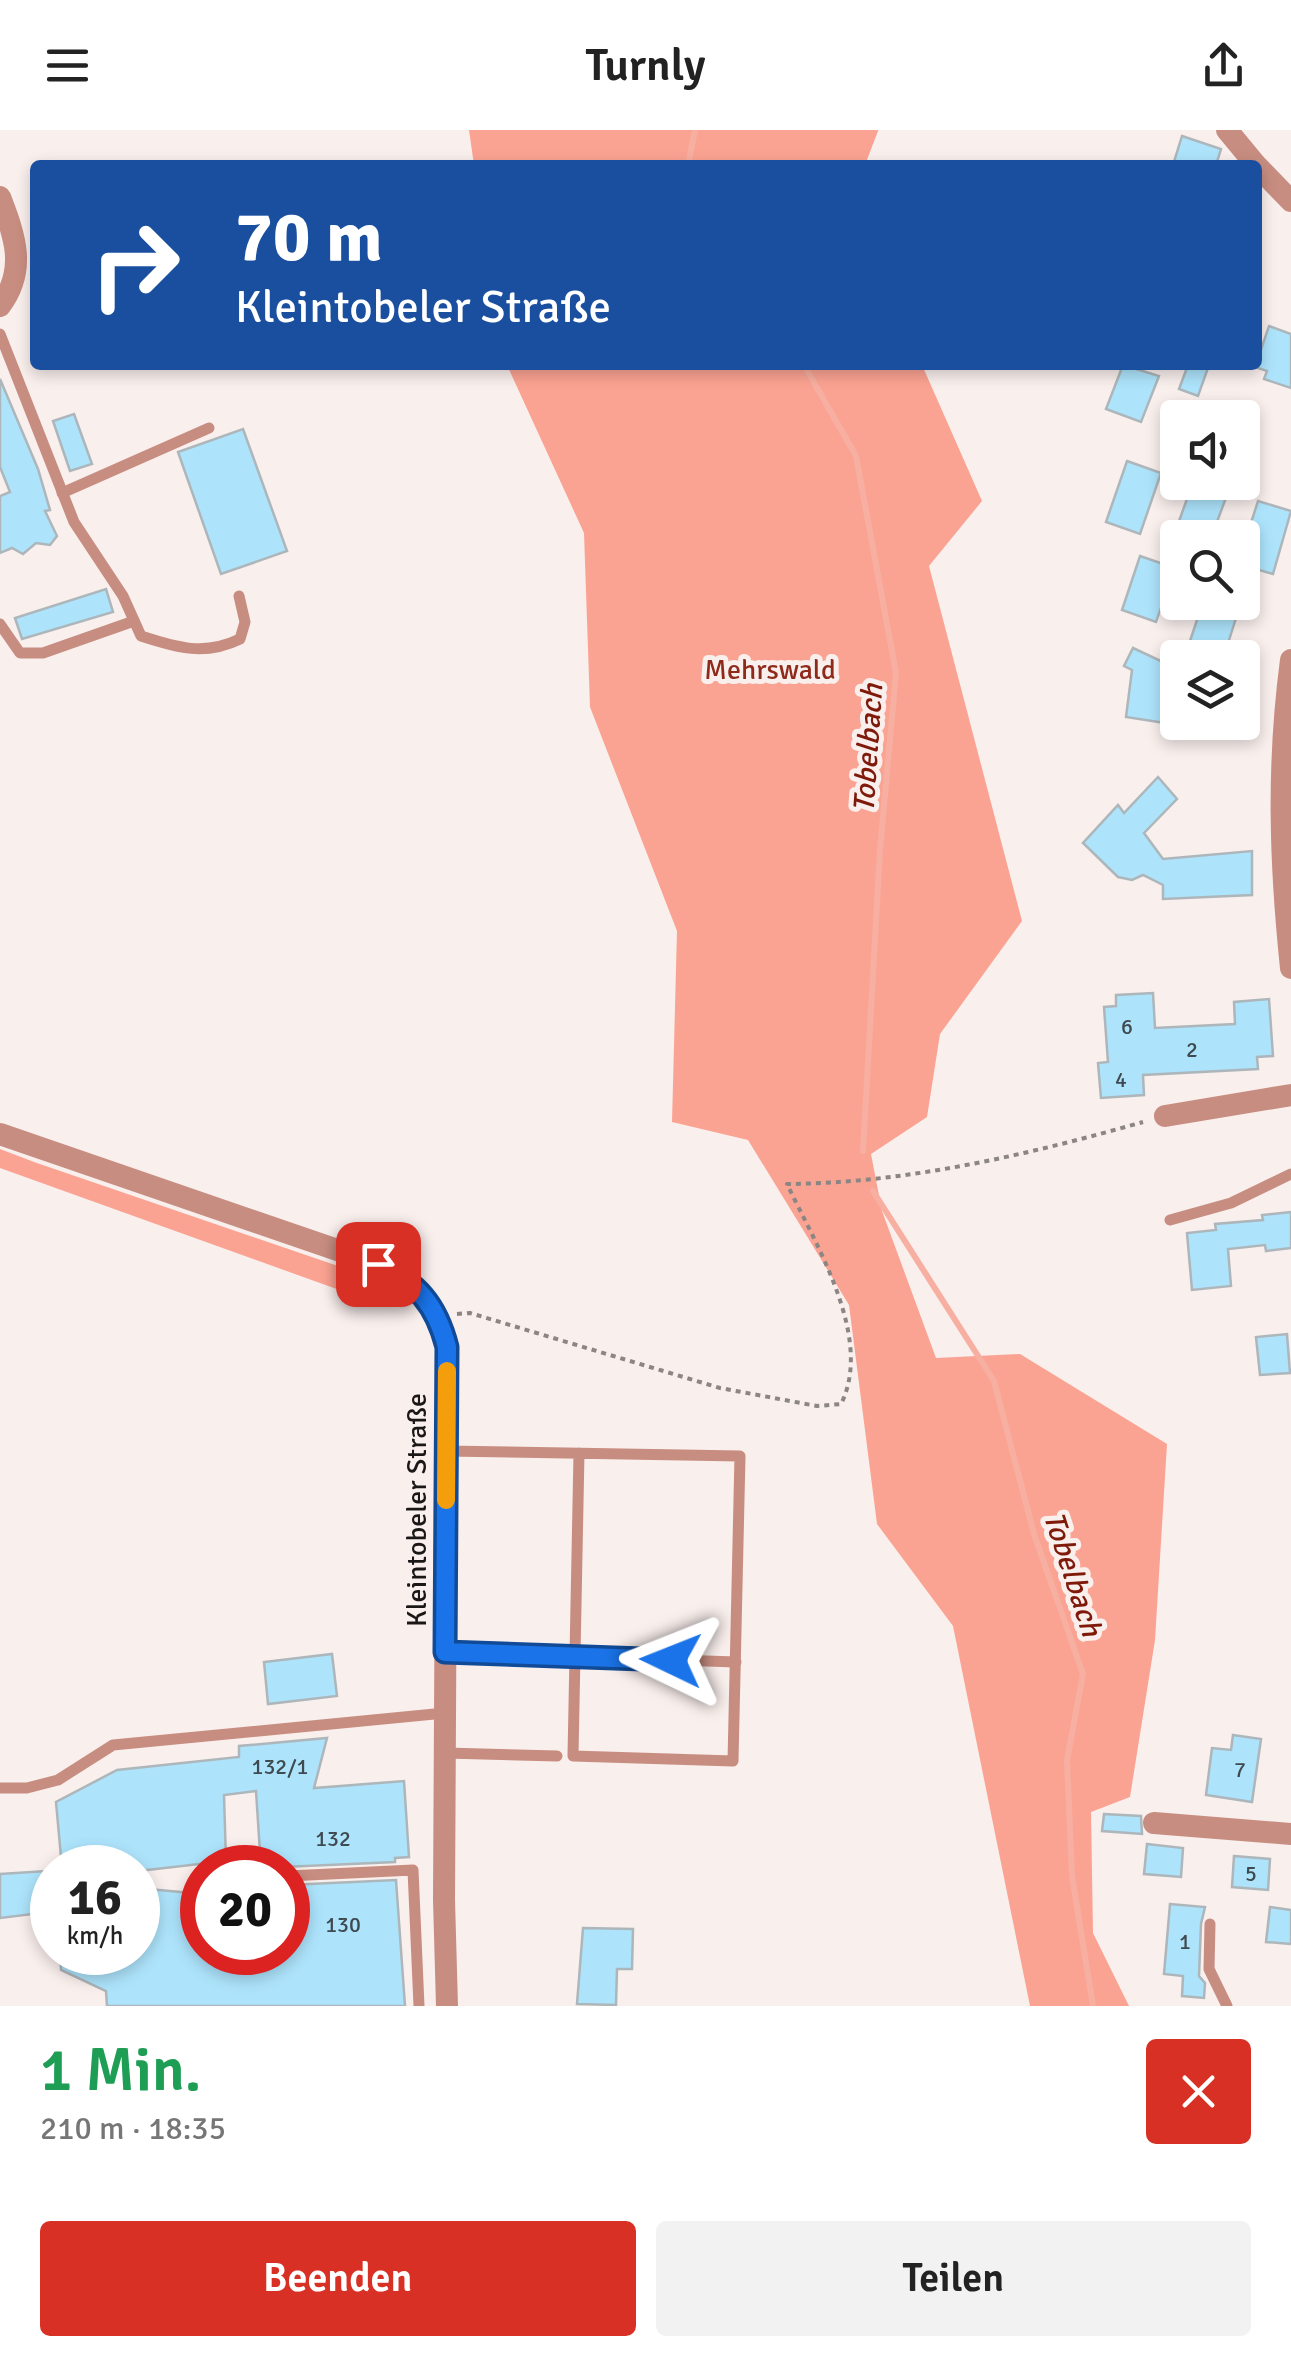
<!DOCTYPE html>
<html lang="de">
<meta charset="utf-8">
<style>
:root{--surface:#fff;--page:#f2f2f2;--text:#222;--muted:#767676;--accent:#d93025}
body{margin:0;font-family:Signika,sans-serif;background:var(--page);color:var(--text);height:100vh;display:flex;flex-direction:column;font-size:38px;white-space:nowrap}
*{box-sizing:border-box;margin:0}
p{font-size:32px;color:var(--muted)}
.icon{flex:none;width:55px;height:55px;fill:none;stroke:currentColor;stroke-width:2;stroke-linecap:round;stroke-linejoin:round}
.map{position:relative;height:1876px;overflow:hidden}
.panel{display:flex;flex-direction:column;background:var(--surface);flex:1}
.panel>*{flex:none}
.hud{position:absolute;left:30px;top:30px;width:1232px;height:210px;border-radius:10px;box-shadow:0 5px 15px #0003;background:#1a4fa0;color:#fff;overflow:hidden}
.buttons{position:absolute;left:1160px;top:270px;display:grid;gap:20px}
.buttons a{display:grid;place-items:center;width:100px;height:100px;border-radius:10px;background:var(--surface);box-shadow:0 5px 15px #0003;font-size:50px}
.speed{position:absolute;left:30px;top:1715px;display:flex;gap:20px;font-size:50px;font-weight:700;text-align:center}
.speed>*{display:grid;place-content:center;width:130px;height:130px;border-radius:50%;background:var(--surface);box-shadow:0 5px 15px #0003;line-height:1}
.speed small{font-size:25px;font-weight:400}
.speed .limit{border:15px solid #d22;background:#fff;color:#111}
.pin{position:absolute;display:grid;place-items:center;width:85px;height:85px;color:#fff;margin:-42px;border-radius:20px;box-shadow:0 5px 15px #0006}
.me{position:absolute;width:110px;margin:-55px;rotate:272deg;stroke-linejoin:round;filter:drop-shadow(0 0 8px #0008)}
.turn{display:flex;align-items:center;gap:35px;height:210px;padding:0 40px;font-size:45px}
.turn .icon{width:130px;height:130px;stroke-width:2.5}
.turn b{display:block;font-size:70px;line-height:85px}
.round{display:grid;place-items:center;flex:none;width:105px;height:105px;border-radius:10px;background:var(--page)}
.overview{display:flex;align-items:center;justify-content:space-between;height:170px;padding:0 40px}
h1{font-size:60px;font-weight:600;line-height:75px;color:#1e9e55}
.primary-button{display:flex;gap:20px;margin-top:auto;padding:20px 40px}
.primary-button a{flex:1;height:115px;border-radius:10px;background:var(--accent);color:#fff;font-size:40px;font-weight:600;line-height:115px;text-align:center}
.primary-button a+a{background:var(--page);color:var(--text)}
header{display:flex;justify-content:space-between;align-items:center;height:130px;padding:0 40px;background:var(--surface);font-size:45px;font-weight:600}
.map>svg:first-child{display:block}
.forest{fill:#fba392}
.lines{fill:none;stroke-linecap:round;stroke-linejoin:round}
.stream{stroke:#f7afa1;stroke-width:6}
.building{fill:#ade4fc;stroke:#adb6ba;stroke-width:2.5}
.path{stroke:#8b8583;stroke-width:4;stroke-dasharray:5 5;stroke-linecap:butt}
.service{stroke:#c88d81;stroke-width:11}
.minor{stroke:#c88d81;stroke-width:22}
.route-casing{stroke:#114b97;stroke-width:25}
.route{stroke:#1a73e8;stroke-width:18}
.slow{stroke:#f59e0b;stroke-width:18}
.labels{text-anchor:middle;stroke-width:10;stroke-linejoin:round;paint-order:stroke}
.number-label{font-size:22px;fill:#3f4a50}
.park-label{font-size:28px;fill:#8f2a1b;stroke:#f9efed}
.street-label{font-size:28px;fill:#1a1716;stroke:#f9efed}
.water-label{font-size:30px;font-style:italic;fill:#7f1a0a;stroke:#f9efed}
</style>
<header><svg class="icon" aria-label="menu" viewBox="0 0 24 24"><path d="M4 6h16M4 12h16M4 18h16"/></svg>Turnly<svg class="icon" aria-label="share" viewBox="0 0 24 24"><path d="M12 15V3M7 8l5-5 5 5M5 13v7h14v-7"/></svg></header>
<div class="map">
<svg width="1291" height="1876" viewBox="0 0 1291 1876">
<rect width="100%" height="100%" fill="#f9efed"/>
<g class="forest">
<path d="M469,0h409v1l-13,34h-391z"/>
<path d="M507,235h415l60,136 -53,65 93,355 -82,113 -13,83 -56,37 11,57 54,147 84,-4 147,90 -12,196 -25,157 -39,15 2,121 36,73h-99l-77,-380 -76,-102 -28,-219 -101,-165 -76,-18 5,-191 -87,-224 -6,-174z"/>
<path d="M0,1019l34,13 345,118 -9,21 -370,-133z"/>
</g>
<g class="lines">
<g class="stream">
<path d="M688,35l7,-35"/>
<path d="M804,235l52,91 40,217 -16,177 -17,301"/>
<path d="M873,1061l121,190 40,153 49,140 -16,86 5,116 21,130"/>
</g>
</g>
<g class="building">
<path d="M1182,6l39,13 -5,16h-43z"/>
<path d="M1269,196l22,8v54l-27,-9 3,-8 -12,-4z"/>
<path d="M1123,235l36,11 -18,46 -35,-13z"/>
<path d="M1188,235h21l-11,31 -19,-7z"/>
<path d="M0,249l38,90 12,41 -5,1 12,25 -7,9 -14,-2 -13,11 -11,-6 -12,5v-57l10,-4 -10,-25z"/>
<path d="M74,284l18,50 -22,7 -17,-50z"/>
<path d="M243,299l44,122 -66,23 -43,-122z"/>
<path d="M1127,331l34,12 -21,61 -34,-12z"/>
<path d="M1193,352l34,13 -16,43h-38z"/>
<path d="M1258,371l33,10 -18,63 -31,-9v-14z"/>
<path d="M1140,426l35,12 -19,54 -34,-12z"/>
<path d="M106,459l7,23 -91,27 -7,-21z"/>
<path d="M1203,472h38l-16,51 -35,-12z"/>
<path d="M1133,518l45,21v56l-52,-8 6,-47 -8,-4z"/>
<path d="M1158,647l19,22 -33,34 19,26 89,-8v44l-89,4v-14l-20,-10 -11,5 -14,-3 -35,-34 35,-38 6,8z"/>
<path d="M1153,863l2,35 80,-4 -1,-22 35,-3 4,57 -16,1 1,12 -115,6 1,20 -43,3 -3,-35 10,-1 -4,-55 12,-1v-11z"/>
<path d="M1291,1082v36l-25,3 -1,-6 -37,4 3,37 -39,4 -5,-57 29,-3 -1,-6 48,-4 -1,-5z"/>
<path d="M1287,1204l3,39 -30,2 -4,-38z"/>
<path d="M332,1524l5,42 -69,8 -4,-42z"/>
<path d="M1233,1605l28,4 -9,63 -46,-7 6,-47 19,2z"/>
<path d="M327,1608l-13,50 90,-7 5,76 -14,1v4l-134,6 -5,-77 -32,4 2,66 -88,10v-3h-76l-6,-66 61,-32 122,-13v-11z"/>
<path d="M1104,1684l37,2 1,18 -40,-3z"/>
<path d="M1147,1714l36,4 -2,29 -37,-3z"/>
<path d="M1234,1726l36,3 -2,31 -36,-3z"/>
<path d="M46,1741l3,41 -49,6v-44z"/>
<path d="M396,1750l9,126h-298l-1,-15 -45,-21 -1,-18h78v-64l64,6v58h86v-67z"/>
<path d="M1170,1774l35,3 -4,17 -2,52 6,7 -1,15 -22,-2 1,-20 -19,-2z"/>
<path d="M1270,1777l21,3v34l-25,-2z"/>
<path d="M583,1798l50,1 -1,40h-15l-1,36 -39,-1z"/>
</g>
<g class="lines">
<path class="path" d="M457,1184l13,-1 250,75 97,18 24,-2c33,-66 -25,-159 -54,-220 120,-1 240,-29 356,-62"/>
<g class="service">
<path d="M0,204l74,188 49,74 18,40c37,12 64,20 99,3l5,-17 -6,-26"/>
<path d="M62,363l147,-65"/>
<path d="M0,494l20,29h23l91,-32"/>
<path d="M1170,1090l61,-17 60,-29"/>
<path d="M446,1321l294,5 -7,305 -160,-5 6,-303"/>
<path d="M445,1522l291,10"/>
<path d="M446,1623l111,3"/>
<path d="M0,1658h27l31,-8 55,-35 332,-32"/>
<path d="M288,1746l125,-6 6,136"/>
<path d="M1210,1794l-1,45 18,37"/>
</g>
<g class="minor">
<path d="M1227,0l29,35"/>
<path d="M1258,37l33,34"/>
<path d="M0,67c15,39 27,73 0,109"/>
<path d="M1291,530c-14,106 -11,202 0,308"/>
<path d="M1165,986l126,-21"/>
<path d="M0,1004l378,130c39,19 58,40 69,83l-3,553 3,106"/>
<path d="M1154,1693l137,11"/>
</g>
</g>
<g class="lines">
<defs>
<path id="route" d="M378,1134c39,19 58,40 69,83l-2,305 226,8"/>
</defs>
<use href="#route" class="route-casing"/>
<use href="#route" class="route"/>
<path class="slow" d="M446,1370l1,-129"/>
</g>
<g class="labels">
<g class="number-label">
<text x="1127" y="904">6</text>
<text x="1192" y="927">2</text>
<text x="1121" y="957">4</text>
<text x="280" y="1644">132/1</text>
<text x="1240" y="1647">7</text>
<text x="333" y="1716">132</text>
<text x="1251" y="1751">5</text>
<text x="343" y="1802">130</text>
<text x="1185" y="1819">1</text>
</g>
<g class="park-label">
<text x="770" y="549">Mehrswald</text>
</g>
<g class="street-label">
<text transform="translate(416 1380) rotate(-90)" y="10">Kleintobeler Straße</text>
</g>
<g class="water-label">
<text transform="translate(868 618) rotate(-86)" y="10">Tobelbach</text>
<text transform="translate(1073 1444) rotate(72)" y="10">Tobelbach</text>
</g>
</g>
</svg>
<div class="buttons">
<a><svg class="icon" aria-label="sound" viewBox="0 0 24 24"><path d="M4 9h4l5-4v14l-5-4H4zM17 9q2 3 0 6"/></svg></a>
<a><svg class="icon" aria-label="search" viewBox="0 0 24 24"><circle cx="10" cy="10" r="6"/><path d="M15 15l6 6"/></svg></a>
<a><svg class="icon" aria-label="layers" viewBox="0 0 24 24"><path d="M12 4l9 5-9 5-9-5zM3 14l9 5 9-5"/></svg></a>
</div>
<div class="speed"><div>16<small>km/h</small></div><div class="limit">20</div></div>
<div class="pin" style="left:378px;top:1134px;background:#d93025"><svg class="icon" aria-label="arrive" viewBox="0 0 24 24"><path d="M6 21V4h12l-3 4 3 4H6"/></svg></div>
<svg class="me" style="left:671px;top:1530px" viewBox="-20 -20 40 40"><path d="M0-17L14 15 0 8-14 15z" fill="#1a73e8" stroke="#fff" stroke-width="4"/></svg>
<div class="hud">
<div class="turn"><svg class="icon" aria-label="right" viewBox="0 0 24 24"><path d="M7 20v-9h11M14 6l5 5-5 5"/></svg><div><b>70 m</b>Kleintobeler Straße</div></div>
</div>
</div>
<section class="panel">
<div class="overview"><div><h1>1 Min.</h1><p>210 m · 18:35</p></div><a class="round" style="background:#d93025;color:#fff"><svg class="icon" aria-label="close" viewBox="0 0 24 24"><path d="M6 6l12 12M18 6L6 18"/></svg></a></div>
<div class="primary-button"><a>Beenden</a><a>Teilen</a></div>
</section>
